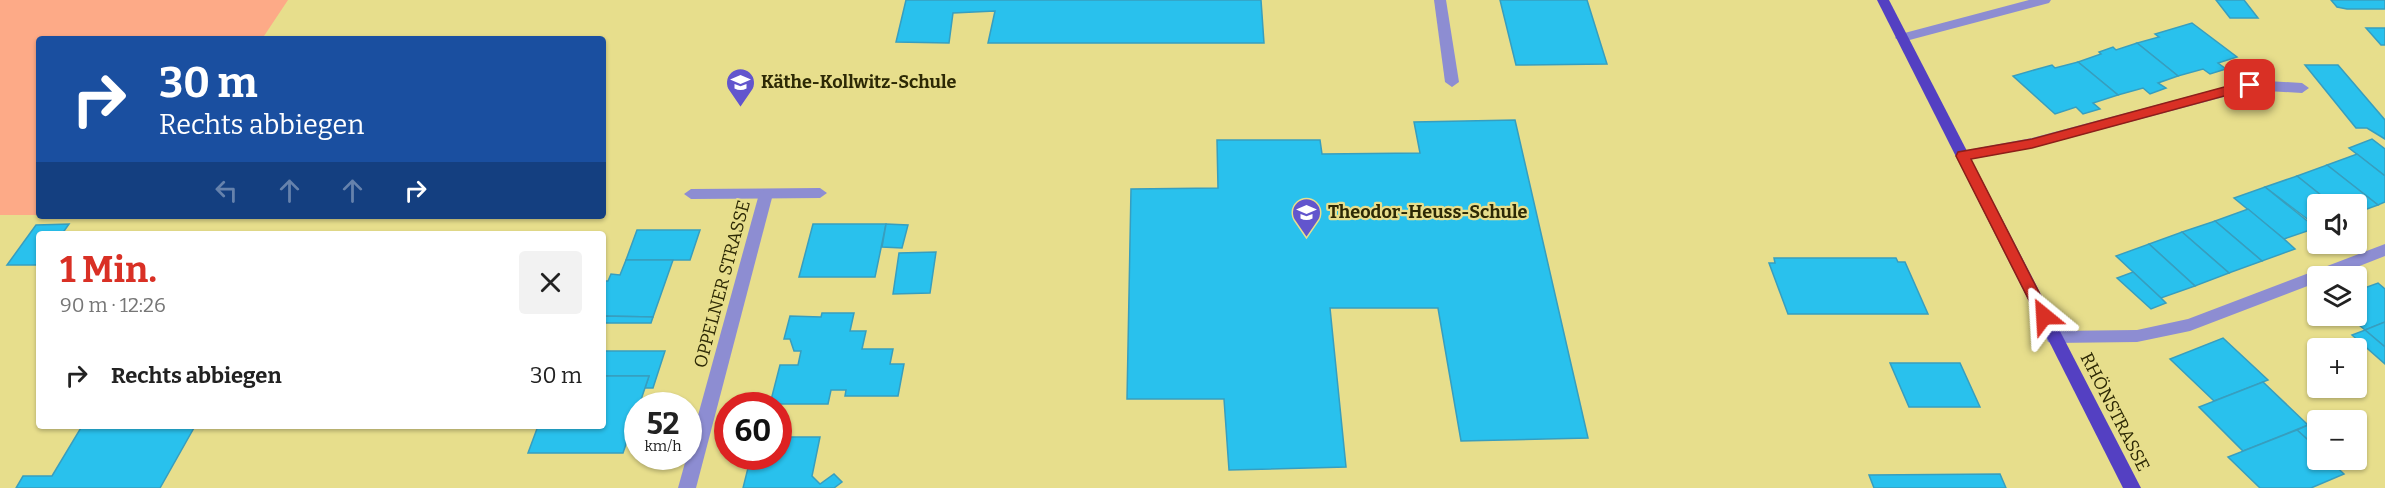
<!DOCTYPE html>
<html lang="de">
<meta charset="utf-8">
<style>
:root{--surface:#fff;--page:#f2f2f2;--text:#222;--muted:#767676;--accent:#d93025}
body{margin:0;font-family:Bitter,serif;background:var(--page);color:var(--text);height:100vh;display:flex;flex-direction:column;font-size:22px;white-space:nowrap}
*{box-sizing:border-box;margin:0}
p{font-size:20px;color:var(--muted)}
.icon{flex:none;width:33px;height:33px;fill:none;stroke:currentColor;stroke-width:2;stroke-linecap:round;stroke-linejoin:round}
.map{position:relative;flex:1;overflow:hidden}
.sheet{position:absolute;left:36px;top:231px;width:570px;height:198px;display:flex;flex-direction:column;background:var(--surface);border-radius:6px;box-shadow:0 2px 4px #0004}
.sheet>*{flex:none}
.banner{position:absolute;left:36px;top:36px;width:570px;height:183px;border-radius:6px;box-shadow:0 2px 4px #0004;background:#1a4fa0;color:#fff;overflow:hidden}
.fabs{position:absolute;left:2307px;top:194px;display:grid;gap:12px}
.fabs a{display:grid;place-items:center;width:60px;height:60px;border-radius:6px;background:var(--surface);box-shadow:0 2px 4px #0004;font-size:30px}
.speed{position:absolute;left:624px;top:392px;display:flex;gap:12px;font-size:30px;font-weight:700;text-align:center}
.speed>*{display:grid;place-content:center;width:78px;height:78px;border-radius:50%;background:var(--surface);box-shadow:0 2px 4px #0004;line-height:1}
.speed small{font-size:15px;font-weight:400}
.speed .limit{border:9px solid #d22;background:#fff;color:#111}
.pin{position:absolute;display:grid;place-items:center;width:51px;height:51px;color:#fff;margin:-26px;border-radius:12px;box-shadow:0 3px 9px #0006}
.me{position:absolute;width:66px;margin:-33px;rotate:333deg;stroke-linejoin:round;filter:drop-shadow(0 0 4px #0008)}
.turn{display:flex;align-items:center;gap:21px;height:126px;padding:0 24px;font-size:27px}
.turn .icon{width:78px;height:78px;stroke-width:2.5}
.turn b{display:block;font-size:42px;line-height:51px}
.lanes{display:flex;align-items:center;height:57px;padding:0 24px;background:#0003;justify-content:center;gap:30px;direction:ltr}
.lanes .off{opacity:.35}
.round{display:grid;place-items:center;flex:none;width:63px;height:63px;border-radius:6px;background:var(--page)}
.headline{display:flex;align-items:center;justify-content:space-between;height:102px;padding:0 24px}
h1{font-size:36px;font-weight:700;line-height:45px;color:var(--accent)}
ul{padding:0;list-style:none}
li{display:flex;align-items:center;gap:18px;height:84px;padding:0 24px}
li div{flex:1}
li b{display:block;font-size:22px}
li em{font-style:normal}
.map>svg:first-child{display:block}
.green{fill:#fdaa87}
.building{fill:#29c1ed;stroke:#379ebf;stroke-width:1.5}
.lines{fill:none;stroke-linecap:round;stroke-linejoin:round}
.service{fill:#8d8dd2;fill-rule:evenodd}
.minor{fill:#8d8dd2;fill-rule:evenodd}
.primary{fill:#5440c2;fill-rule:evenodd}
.route{fill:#d93025;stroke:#8d1f18;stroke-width:1.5}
.labels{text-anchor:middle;stroke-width:4.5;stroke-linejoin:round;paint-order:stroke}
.poi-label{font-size:18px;font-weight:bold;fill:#2d2905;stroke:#e7de8c;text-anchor:start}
.street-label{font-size:18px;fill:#2d2905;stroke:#e7de8c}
</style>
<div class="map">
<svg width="2385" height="488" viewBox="0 0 2385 488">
<rect width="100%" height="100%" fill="#e7de8c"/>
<path class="green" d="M0,0h288l-26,39h-223v176h-39z"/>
<g class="building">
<path d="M906,0h355l3,43h-276l7,-32 -42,2 -4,30 -53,-1z"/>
<path d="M1500,0h87l20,64 -91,1z"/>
<path d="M2216,0h28l14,18h-28z"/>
<path d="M2331,0h54v9h-38l-10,-2z"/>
<path d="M2192,23l45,34 -19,6 8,6 -16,5 -7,-5 -25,7 -41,-33 22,-6 -4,-3z"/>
<path d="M2366,28h19v17h-4z"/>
<path d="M2137,43l41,33 -20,7 8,5 -16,6 -7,-6 -25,7 -40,-33 23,-8 -2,-2 14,-5 3,3z"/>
<path d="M2078,62l40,33 -25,8 7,6 -17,5 -7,-7 -21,7 -42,-38 39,-11 3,3z"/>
<path d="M2305,65h33l47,55v19l-18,-11h-11z"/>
<path d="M1515,120l73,318 -127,3 -23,-133h-108l16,159 -117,3 -5,-71h-97l4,-210 87,-1 -1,-48h103l2,14 98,-1 -6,-31z"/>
<path d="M2372,139l13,10v27l-36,-28z"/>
<path d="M2357,154l28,22v26l-7,3 -51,-40z"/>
<path d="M2327,165l51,40 -22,8v-9h-24l-35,-28z"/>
<path d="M2297,176l35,28h-14v23l-53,-40z"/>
<path d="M2265,187l51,41 -32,11 -50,-41z"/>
<path d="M2248,209l36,30 11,10 -33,12 -47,-40z"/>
<path d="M2215,221l47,40 -33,12 -47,-41z"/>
<path d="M69,224l-7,10h-23v31h-32l29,-40z"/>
<path d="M813,224h73l-11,53h-76z"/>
<path d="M886,224l22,1 -6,23 -20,-1z"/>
<path d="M637,230h63l-10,30h-64z"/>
<path d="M2182,232l47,41 -34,13 -46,-42z"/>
<path d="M2149,244l46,42 -34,12 -45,-42z"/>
<path d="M936,252l-6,41 -37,1 6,-41z"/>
<path d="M1774,258h122l2,4h7l23,52h-140l-19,-51h6z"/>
<path d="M626,260h47l-20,57 -50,-1v-35h5l3,-7 9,1z"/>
<path d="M2133,272l28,26 5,5 -15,6 -34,-31z"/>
<path d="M2378,283l7,6v33l-20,8 -18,-15h9v-24z"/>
<path d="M822,313h32l-4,18h16l-4,18h31l-3,15h14l-6,32h-53l1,-6h-15l-3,14h-58l10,-39h18l3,-14h-7l-4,-12h-6l6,-23 31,1z"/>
<path d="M603,316l50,1 -2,6h-48z"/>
<path d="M2385,322v25l-20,-17z"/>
<path d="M2365,330l20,17v17l-33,-29z"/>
<path d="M2223,338l45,42 -54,21 -44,-42z"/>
<path d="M603,351h62l-12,37h-8l4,-12h-46z"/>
<path d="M1890,363h70l20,44h-71z"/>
<path d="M603,376h46l-26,77h-95l10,-27h65z"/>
<path d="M2263,382l45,43 -65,26 -44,-44z"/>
<path d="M2308,425l10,8v16l-21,-19z"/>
<path d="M82,426h113l-35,62h-144l7,-12h29z"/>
<path d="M2297,430l21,19v10h10l16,15 -33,14h-51l-32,-31z"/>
<path d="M778,437h42l-8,39 8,8 14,-10 8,8 -8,6h-91l8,-32h27z"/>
<path d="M2000,474l6,14h-132l-5,-13z"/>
</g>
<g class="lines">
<g class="service">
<path d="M1434,0h12l13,82 -7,5 -7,-5z"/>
<path d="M2029,0h22l-2,3 -147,39 -7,-4 2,-3z"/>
<path d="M2250,80l52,3 7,5 -7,5 -52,-3 -218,58 -70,13 -7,-5 7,-5 70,-13z"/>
<path d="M820,188l7,5 -7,5 -129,1 -7,-5 7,-5z"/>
<path d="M2385,244v12l-51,20h-16v6l-128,49 -53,11 -83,1 -6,-1 -2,-5 2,-5 6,-1 83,-1 51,-11z"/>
</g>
<path class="minor" d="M766,189l7,5 -77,294h-18l81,-294z"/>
<path class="primary" d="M1877,0h12l252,488h-18z"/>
</g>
<path class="route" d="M2250,80l4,2v6l-222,60 -61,11 80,157 -2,4h-10l-83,-164 2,-4 74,-13z"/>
<defs>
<symbol id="school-pin" viewBox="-11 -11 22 30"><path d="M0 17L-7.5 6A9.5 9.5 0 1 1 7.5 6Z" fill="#6255cd" stroke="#e7de8c"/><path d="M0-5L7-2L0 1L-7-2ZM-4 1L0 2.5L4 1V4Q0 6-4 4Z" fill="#fff"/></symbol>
</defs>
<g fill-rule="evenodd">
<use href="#school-pin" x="724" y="66" width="33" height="45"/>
<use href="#school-pin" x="1290" y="196" width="33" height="45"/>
</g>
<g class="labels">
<g class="poi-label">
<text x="761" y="88">Käthe-Kollwitz-Schule</text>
<text x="1328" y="218">Theodor-Heuss-Schule</text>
</g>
<g class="street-label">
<text transform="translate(722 284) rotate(-75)" y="6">OPPELNER STRASSE</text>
<text transform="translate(2115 412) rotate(63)" y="6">RHÖNSTRASSE</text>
</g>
</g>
</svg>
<div class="fabs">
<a><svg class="icon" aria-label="sound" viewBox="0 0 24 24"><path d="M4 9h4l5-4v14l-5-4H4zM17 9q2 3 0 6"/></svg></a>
<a><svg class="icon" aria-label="layers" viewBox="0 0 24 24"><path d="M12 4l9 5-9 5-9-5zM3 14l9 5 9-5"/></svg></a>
<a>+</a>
<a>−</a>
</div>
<div class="speed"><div>52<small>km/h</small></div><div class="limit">60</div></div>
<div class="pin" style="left:2250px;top:85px;background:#d93025"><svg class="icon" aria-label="arrive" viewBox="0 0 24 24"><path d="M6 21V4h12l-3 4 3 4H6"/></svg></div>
<svg class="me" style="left:2044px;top:316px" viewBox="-20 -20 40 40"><path d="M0-17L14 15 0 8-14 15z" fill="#d93025" stroke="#fff" stroke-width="4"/></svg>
<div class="banner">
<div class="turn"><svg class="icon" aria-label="right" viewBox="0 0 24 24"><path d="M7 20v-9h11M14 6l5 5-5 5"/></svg><div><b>30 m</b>Rechts abbiegen</div></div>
<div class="lanes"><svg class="icon off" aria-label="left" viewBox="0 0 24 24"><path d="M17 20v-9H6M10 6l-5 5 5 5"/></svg><svg class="icon off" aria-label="ahead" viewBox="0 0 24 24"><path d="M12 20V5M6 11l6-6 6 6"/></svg><svg class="icon off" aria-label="ahead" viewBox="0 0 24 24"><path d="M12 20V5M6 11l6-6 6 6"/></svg><svg class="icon" aria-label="right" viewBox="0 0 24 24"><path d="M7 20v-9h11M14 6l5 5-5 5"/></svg></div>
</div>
<section class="sheet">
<div class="headline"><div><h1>1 Min.</h1><p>90 m · 12:26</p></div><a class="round"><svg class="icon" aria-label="close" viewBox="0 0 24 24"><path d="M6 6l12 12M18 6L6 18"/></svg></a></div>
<ul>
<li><svg class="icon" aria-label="right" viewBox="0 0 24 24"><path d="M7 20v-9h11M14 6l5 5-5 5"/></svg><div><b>Rechts abbiegen</b></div><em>30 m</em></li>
</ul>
</section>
</div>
